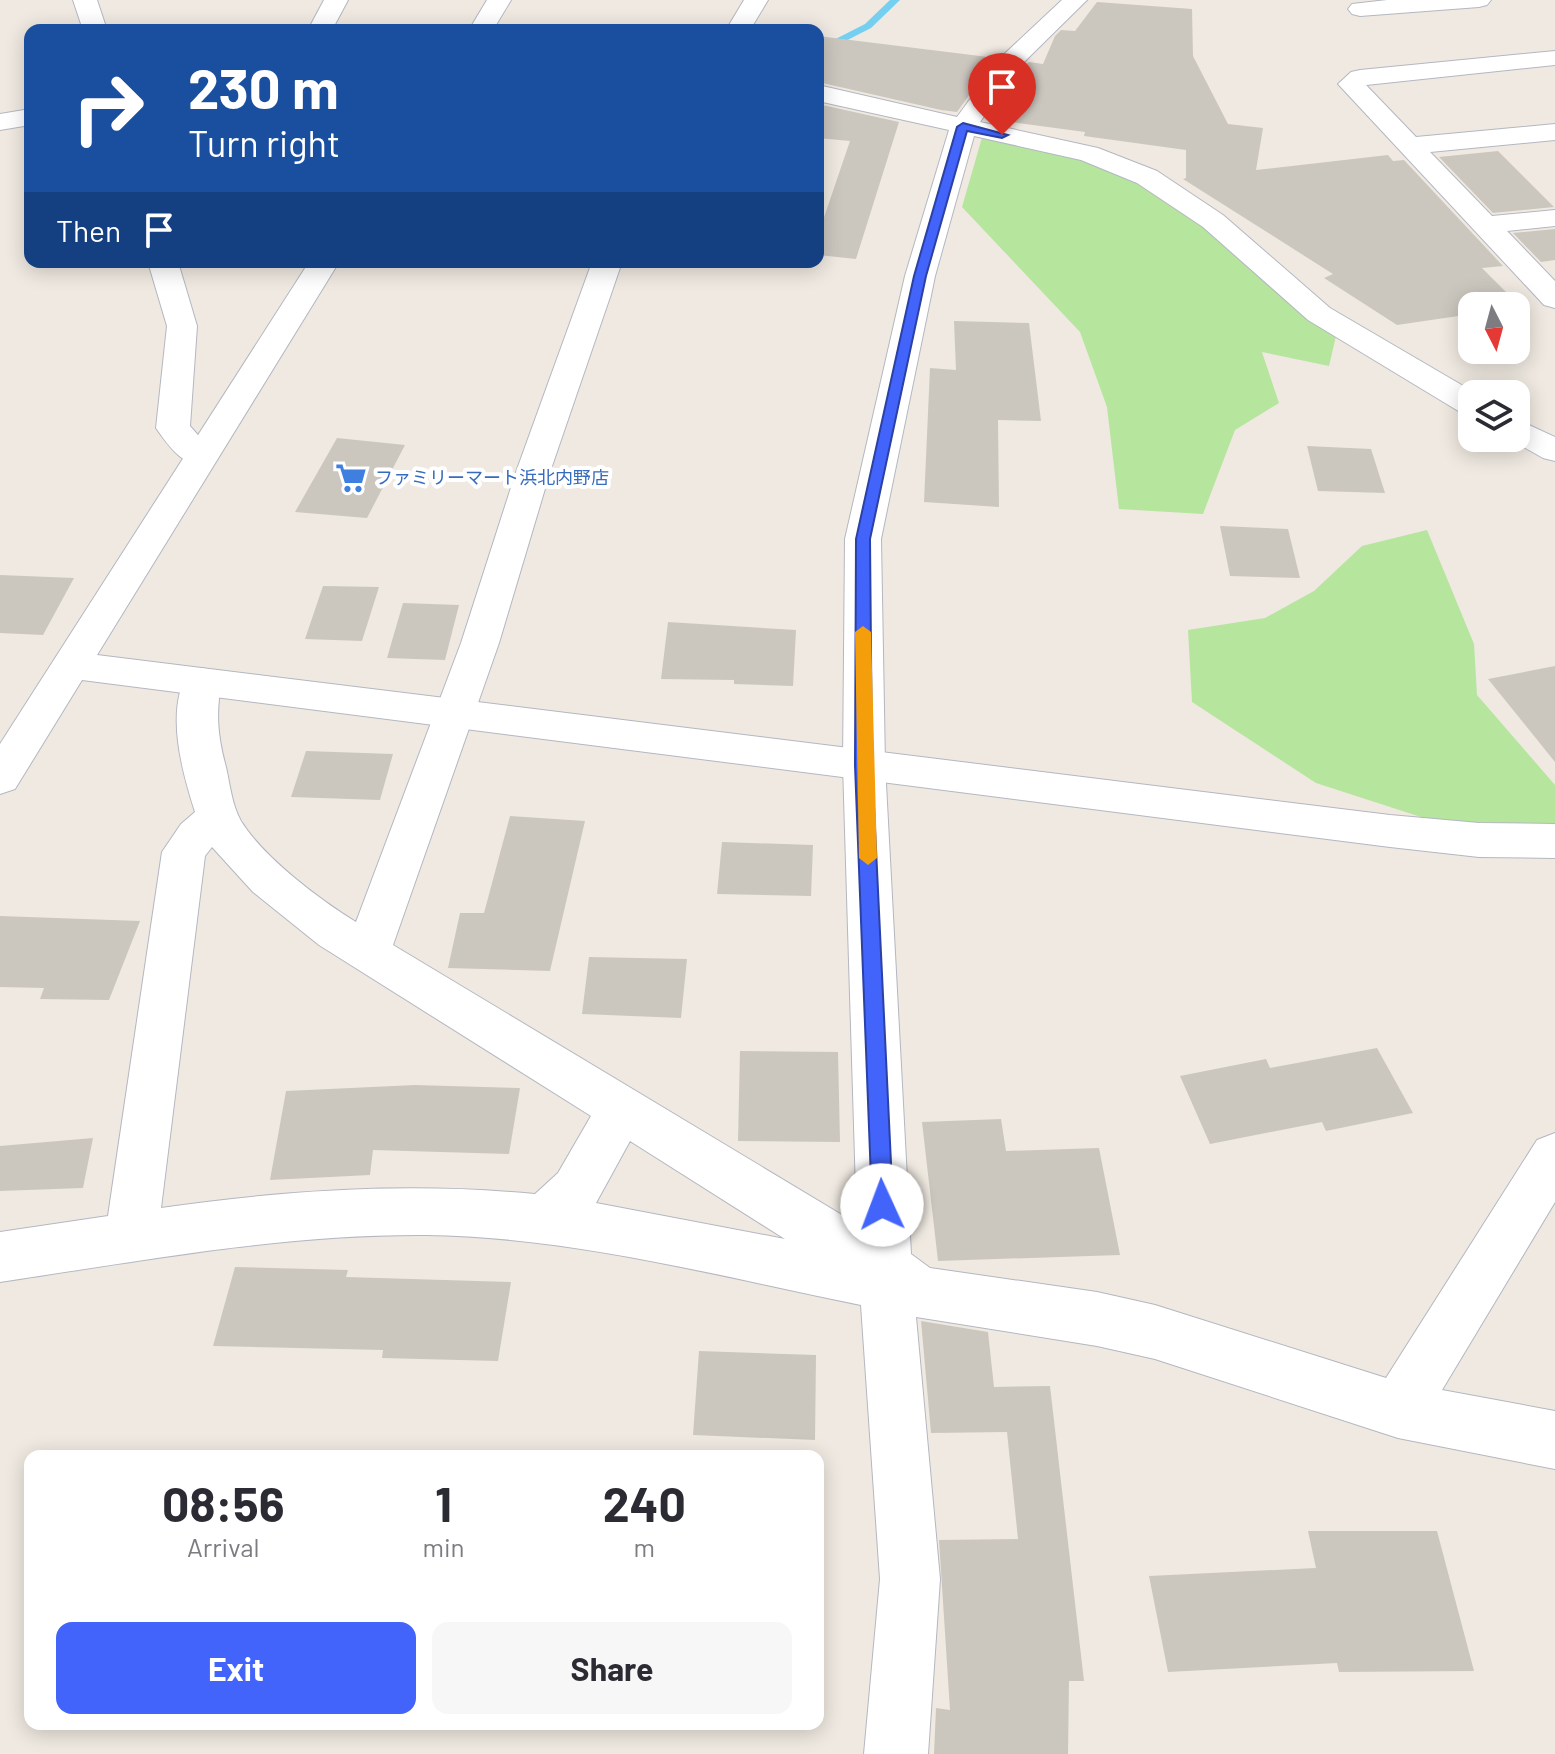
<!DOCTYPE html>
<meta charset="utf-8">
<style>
:root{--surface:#fff;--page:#f7f7f7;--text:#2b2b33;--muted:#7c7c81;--accent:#4264fb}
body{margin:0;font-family:Barlow,"Noto Sans JP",sans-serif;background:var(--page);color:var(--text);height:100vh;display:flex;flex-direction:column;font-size:30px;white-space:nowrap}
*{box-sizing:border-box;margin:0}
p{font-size:26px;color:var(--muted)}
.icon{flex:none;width:44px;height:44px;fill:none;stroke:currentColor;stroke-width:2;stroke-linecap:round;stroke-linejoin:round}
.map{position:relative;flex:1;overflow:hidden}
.panel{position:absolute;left:24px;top:1450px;width:800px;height:280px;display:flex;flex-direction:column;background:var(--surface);border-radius:16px;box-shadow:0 4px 20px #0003}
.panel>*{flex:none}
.guide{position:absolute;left:24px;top:24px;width:800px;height:244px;border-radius:16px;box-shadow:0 4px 20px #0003;background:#1a4fa0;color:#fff;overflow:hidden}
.needle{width:52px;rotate:174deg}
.buttons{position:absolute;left:1458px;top:292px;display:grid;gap:16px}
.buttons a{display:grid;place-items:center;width:72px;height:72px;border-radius:16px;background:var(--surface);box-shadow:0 4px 20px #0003;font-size:40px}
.pin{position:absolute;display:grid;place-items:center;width:68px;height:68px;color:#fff;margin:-82px -34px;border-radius:50% 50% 50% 0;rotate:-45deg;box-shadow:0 0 8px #0007}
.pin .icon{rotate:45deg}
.me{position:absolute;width:88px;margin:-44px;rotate:358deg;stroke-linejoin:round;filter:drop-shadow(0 0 6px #0008)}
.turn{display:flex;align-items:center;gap:28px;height:168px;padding:0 32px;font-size:36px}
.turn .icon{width:104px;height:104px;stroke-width:2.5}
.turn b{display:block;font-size:56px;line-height:68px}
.then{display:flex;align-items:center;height:76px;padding:0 32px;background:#0003;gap:16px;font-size:30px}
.eta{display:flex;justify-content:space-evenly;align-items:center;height:136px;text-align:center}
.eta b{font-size:48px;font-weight:700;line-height:56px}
.primary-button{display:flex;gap:16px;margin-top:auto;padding:16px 32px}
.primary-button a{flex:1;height:92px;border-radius:16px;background:var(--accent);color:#fff;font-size:32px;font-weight:700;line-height:92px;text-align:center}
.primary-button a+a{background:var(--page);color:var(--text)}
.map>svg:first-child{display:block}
.green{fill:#b6e59e}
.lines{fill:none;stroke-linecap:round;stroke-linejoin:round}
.stream{fill:#75cff0;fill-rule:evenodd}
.building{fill:#cbc7bf}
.minor-casing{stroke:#b4b7c1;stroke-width:2}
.tertiary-casing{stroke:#b4b7c1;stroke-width:2}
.minor{fill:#fff;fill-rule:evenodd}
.tertiary{fill:#fff;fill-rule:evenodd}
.route{fill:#4264fb;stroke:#2b41a3;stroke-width:2}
.slow{fill:#f59e0b}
.labels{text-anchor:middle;stroke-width:8;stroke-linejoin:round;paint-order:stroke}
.far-shop-label{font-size:18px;fill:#366cbe;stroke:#fff;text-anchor:start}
</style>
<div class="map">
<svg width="1555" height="1754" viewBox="0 0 1555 1754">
<rect width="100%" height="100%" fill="#efe9e1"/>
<g class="green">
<path d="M983,134l122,30 86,52 145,120 -7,30 -67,-14 17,51 -44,27 -32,84 -84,-5 -12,-102 -27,-75 -118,-125z"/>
<path d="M1427,530l47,114 3,51 78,90v42l-60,14 -179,-58 -124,-81 -4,-72 77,-12 49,-27 48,-45z"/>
</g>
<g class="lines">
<path class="stream" d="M890,0h10l-29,28 -53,27v-7l47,-24z"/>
</g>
<g class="building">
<path d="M1097,2l95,7 1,47 35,68 35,4 -7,42 132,-15 5,6 11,-1 99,106 -21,2 40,40 -50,-2v8l-75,11 -73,-47 9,-4 -150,-95 3,-1v-28l-102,-14 1,-4 -81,-11 2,-5 -17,-2 31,-44 9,-8 14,2 12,-28 6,-6 14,1z"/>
<path d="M818,36l178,22 -39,54 -16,-2 -123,-28z"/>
<path d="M818,104l81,18 -43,137 -38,-4v-20l32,-94 -32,-3z"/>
<path d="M1498,151l56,56 -61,6 -54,-56z"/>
<path d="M1555,229v31l-14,2 -28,-29z"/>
<path d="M954,321l75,2 12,98 -43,-1 1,87 -75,-5 6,-134 26,2z"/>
<path d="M337,438l68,7 -38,73 -72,-6z"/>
<path d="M1307,446l64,3 14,44 -67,-2z"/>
<path d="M1220,526l68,3 12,49 -70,-2z"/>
<path d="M0,575l74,3 -31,57 -43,-2z"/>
<path d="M323,586l56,1 -17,54 -57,-2z"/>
<path d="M403,603l56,2 -14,55 -58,-2z"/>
<path d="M668,622l128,8 -3,56 -59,-2v-4l-73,-1z"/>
<path d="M1555,666v96l-67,-83z"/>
<path d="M306,751l87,3 -13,46 -89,-3z"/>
<path d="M510,816l75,5 -35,150 -102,-3 12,-55h24z"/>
<path d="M722,842l91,3 -2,51 -94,-2z"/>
<path d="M0,916l140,5 -31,79 -69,-1 4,-11 -44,-1z"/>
<path d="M589,957l98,2 -6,59 -99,-4z"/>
<path d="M1377,1048l36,65 -87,18 -4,-9 -112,22 -30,-68 86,-17 4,9z"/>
<path d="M740,1051l98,1 2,90 -102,-1z"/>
<path d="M415,1085l105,3 -11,66 -136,-4 -3,25 -100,5 16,-89z"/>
<path d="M1001,1119l5,32 93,-3 21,107 -182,6 -16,-139z"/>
<path d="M93,1138l-10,50 -83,3v-45z"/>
<path d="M235,1267l113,3 -2,7 165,5 -13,79 -116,-3 1,-8 -170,-4z"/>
<path d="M921,1321l67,11 6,55 56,-1 34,295h-15l-1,73h-134l2,-46 14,2 -11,-170 79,-1 -11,-107 -76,1z"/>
<path d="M699,1351l117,4 -1,85 -122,-5z"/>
<path d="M1308,1531h129l37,140 -135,1 -2,-9 -169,9 -19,-96 167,-8z"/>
</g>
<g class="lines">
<defs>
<g id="minor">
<path d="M73,0h24l10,30h-24z"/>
<path d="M324,0h24l-16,30h-24z"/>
<path d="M744,0h24l-18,30h-24z"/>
<path d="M1062,0h25l-69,68 -38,54 118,26 59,23 66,44 107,93 147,86h-5v21l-12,-3 -152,-92 -105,-93 -66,-44 -56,-23 -107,-24 -39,140 -54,263 4,226 26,489 19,14 167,24 58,13 231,73 151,-238 18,-7v69l-113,188 113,21v58l-157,-31 -243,-79 -58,-13 -181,-29 24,262 -12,175h-64l16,-175 -19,-274c-143,-29 -288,-68 -435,-70 -143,-1 -285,26 -426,47v-50l108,-16 54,-364 19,-28 14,-12c-13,-41 -30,-100 -7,-140l14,-4 14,4 6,10c-7,30 -4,56 4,85 4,18 6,38 15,54 23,37 78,78 115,101l105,-279 55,-171 76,-210h30l-72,210 -51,171 -106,302 464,279 -14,-459 2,-226 60,-263 44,-146 -131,-29v-16l139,32 43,-59zM212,847l41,45 66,53 272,171 -33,57 -23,21c-126,-12 -249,-4 -374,14l44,-352zM630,1141l155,98 -189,-36z"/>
<path d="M1387,0h104l-4,5 -8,2 -119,9 -8,-2 -4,-5 4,-5z"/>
<path d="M1555,51v14l-189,20 50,52 139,-13v16l-125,12 62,64 63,-6v16l-48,5 48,50v27l-11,-3 -206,-221 13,-12 9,-2z"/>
<path d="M30,109v16l-30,5v-16z"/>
<path d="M148,262h30l19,64 -7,100 27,31 -5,7c-26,7 -42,-16 -56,-36l11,-102z"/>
<path d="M1516,419l39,18v24l-12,-3 -35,-20h8z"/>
</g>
<g id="tertiary">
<path d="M487,0h24l-18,30h-24z"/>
<path d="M309,262h30l-242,393 1293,160 89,8 76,1v34l-76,-1 -89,-10 -1308,-167 -67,109 -15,5v-50z"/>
</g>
</defs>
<use href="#minor" class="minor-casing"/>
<use href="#tertiary" class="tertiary-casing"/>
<use href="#minor" class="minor"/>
<use href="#tertiary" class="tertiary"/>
</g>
<path class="route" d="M963,123l45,12 -6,3 -35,-7 -41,145 -56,263 2,226 21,440 -3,7 -8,3 -7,-3 -3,-7 -17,-440 1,-226 58,-263 43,-149z"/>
<path class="slow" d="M863,626l8,6 6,226 -9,7 -9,-7 -4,-226z"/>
<defs>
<symbol id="supermarket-bare" viewBox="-9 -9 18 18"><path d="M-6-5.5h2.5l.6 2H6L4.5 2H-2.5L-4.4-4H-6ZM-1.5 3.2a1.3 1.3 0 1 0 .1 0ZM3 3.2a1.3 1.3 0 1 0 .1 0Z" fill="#3f7fe0" stroke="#fff" stroke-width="2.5" paint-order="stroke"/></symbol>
</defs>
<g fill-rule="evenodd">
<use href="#supermarket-bare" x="329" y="456" width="44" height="44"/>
</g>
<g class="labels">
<g class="far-shop-label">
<text x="375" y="484">ファミリーマート浜北内野店</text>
</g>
</g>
</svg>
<div class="buttons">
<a><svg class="needle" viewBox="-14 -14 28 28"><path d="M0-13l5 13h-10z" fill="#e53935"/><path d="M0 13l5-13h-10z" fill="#7c7c81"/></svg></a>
<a><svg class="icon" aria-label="layers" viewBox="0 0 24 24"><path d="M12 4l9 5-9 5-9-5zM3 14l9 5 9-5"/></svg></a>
</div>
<div class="pin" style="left:1002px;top:135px;background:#d93025"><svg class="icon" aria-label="arrive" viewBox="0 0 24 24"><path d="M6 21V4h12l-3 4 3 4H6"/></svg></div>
<svg class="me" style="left:882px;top:1205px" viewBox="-20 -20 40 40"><circle r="19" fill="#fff"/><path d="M0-13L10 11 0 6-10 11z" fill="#4264fb"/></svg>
<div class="guide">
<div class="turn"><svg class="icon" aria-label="right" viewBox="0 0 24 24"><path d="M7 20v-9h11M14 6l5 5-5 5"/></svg><div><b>230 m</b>Turn right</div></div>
<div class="then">Then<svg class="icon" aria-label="arrive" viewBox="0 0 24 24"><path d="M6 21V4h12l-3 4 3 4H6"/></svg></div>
</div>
<section class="panel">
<div class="eta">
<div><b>08:56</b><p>Arrival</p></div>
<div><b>1</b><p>min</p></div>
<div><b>240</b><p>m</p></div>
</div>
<div class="primary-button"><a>Exit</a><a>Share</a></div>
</section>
</div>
